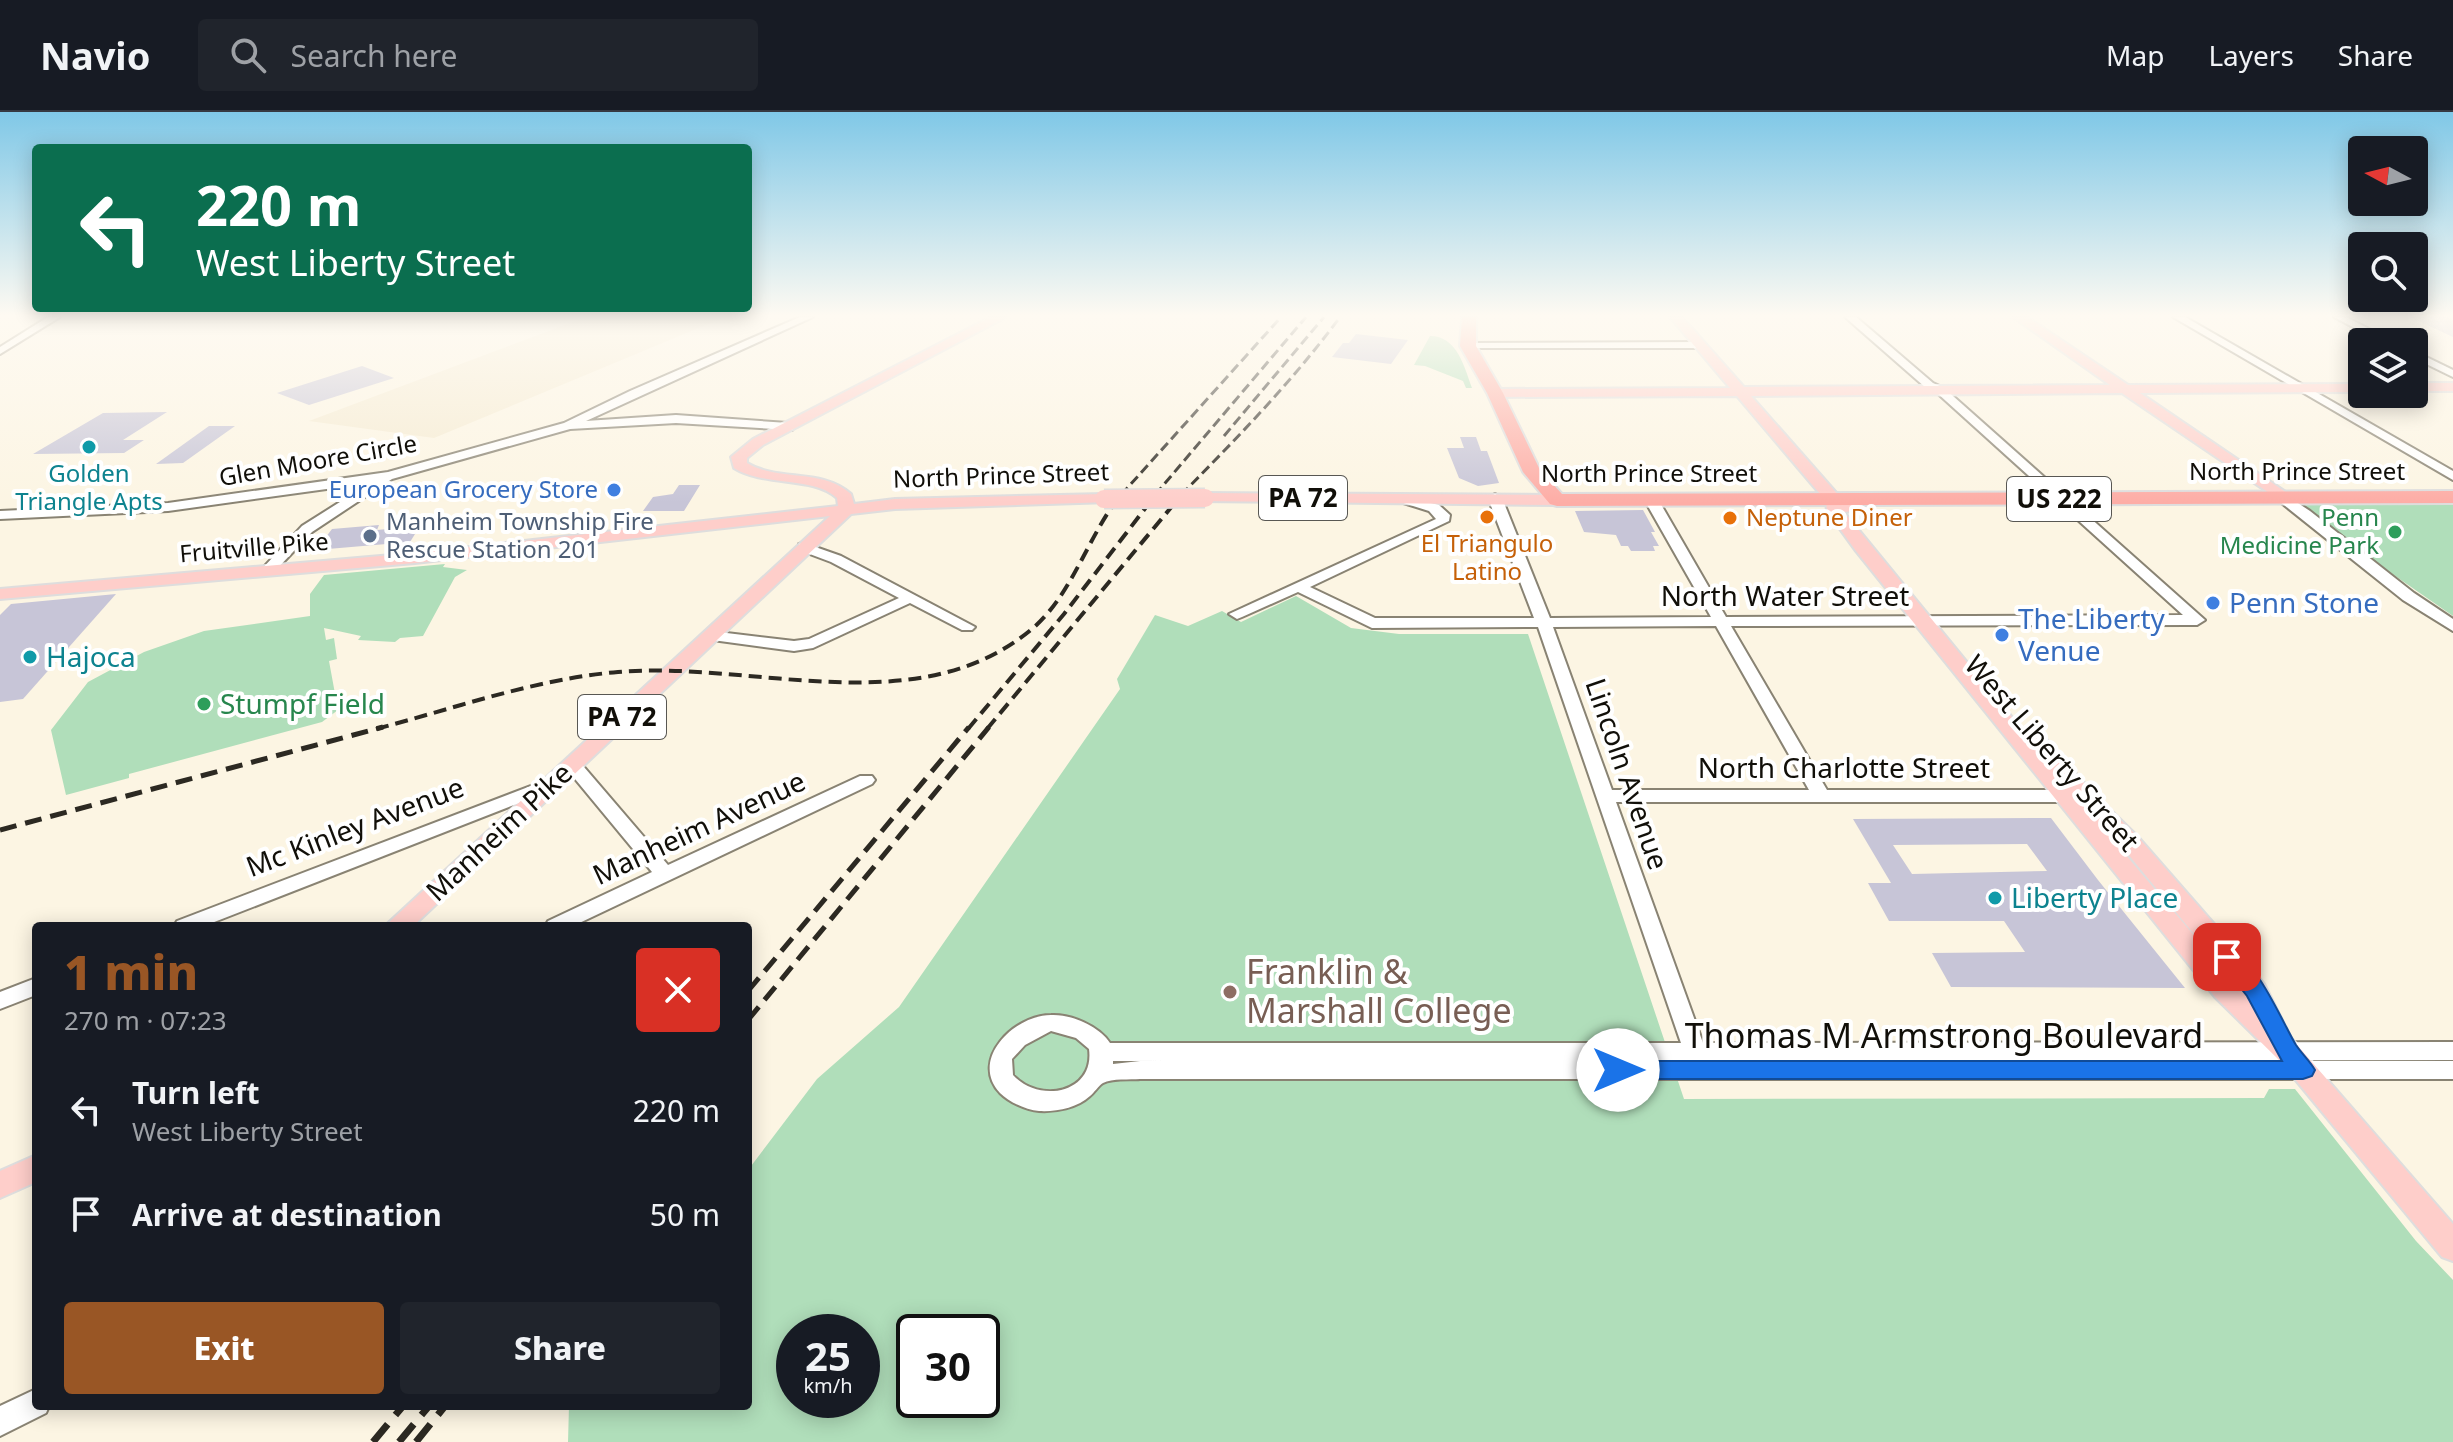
<!DOCTYPE html>
<meta charset="utf-8">
<style>
:root{--surface:#171b24;--page:#20242c;--text:#f1f3f6;--muted:#9ea1a6;--line:#363941;--accent:#995625}
body{margin:0;font-family:"Noto Sans",sans-serif;background:var(--page);color:var(--text);height:100vh;display:flex;flex-direction:column;font-size:30px;white-space:nowrap}
*{box-sizing:border-box;margin:0}
p{font-size:26px;color:var(--muted)}
.icon{flex:none;width:44px;height:44px;fill:none;stroke:currentColor;stroke-width:2;stroke-linecap:round;stroke-linejoin:round}
.map{position:relative;flex:1;overflow:hidden}
.sheet{position:absolute;left:32px;top:810px;width:720px;height:488px;display:flex;flex-direction:column;background:var(--surface);border-radius:8px;box-shadow:0 4px 20px #0003}
.sheet>*{flex:none}
.guide{position:absolute;left:32px;top:32px;width:720px;height:168px;border-radius:8px;box-shadow:0 4px 20px #0003;background:#0b6e4f;color:#fff;overflow:hidden}
.needle{width:52px;rotate:277deg}
.buttons{position:absolute;left:2348px;top:24px;display:grid;gap:16px}
.buttons a{display:grid;place-items:center;width:80px;height:80px;border-radius:8px;background:var(--surface);box-shadow:0 4px 20px #0003;font-size:40px}
.speed{position:absolute;left:776px;top:1202px;display:flex;gap:16px;font-size:40px;font-weight:700;text-align:center}
.speed>*{display:grid;place-content:center;width:104px;height:104px;border-radius:50%;background:var(--surface);box-shadow:0 4px 20px #0003;line-height:1}
.speed small{font-size:20px;font-weight:400}
.speed .limit{border:4px solid #111;border-radius:12px;background:#fff;color:#111}
.pin{position:absolute;display:grid;place-items:center;width:68px;height:68px;color:#fff;margin:-34px;border-radius:16px;box-shadow:0 4px 12px #0006}
.me{position:absolute;width:88px;margin:-44px;rotate:90deg;stroke-linejoin:round;filter:drop-shadow(0 0 6px #0008)}
.turn{display:flex;align-items:center;gap:28px;height:168px;padding:0 32px;font-size:36px}
.turn .icon{width:104px;height:104px;stroke-width:2.5}
.turn b{display:block;font-size:56px;line-height:68px}
.round{display:grid;place-items:center;flex:none;width:84px;height:84px;border-radius:8px;background:var(--page)}
.summary{display:flex;align-items:center;justify-content:space-between;height:136px;padding:0 32px}
h1{font-size:48px;font-weight:800;line-height:60px;color:var(--accent)}
.button{display:flex;gap:16px;margin-top:auto;padding:16px 32px}
.button a{flex:1;height:92px;border-radius:8px;background:var(--accent);color:#fff;font-size:32px;font-weight:800;line-height:92px;text-align:center}
.button a+a{background:var(--page);color:var(--text)}
ul{padding:0;list-style:none}
li{display:flex;align-items:center;gap:24px;height:104px;padding:0 32px}
li div{flex:1}
li b{display:block;font-size:30px}
li em{font-style:normal}
header{display:flex;align-items:center;gap:48px;box-sizing:border-box;height:112px;padding:0 40px;background:var(--surface);border-bottom:2px solid var(--line)}
header strong{font-size:38px}
nav{display:flex;gap:44px;margin-inline-start:auto;font-size:28px}
.search{width:560px;height:72px;background:var(--page);display:flex;align-items:center;gap:20px;box-sizing:border-box;padding:0 28px;border-radius:8px;color:var(--muted);font-size:30px}
.map>svg:first-child{display:block}
.built{fill:#f5ebd2}
.green{fill:#b0deba;fill-rule:evenodd}
.building{fill:#c7c5d7;fill-rule:evenodd}
.lines{fill:none;stroke-linecap:round;stroke-linejoin:round}
.minor-casing{stroke:#898373;stroke-width:4}
.major-casing{stroke:#dedddd;stroke-width:4}
.highway-casing{stroke:#dedddd;stroke-width:4}
.minor{fill:#fff;fill-rule:evenodd}
.major{fill:#fececa;fill-rule:evenodd}
.highway{fill:#fdada6;fill-rule:evenodd}
.rail-far3{stroke:#2c2922;stroke-width:3;stroke-dasharray:10 5;stroke-linecap:butt}
.rail-far2{stroke:#2c2922;stroke-width:4;stroke-dasharray:13 7;stroke-linecap:butt}
.rail-far1{stroke:#2c2922;stroke-width:5;stroke-dasharray:17 9;stroke-linecap:butt}
.rail{stroke:#2c2922;stroke-width:7;stroke-dasharray:23 12;stroke-linecap:butt}
.major-bridge-casing{stroke:#dedddd;stroke-width:21;stroke-linecap:butt}
.major-bridge{stroke:#fececa;stroke-width:18}
.route{fill:#1a73e8;stroke:#114b97;stroke-width:2}
.culture-dot{fill:#0f9aa8;stroke:#fff;stroke-width:3}
.shop-dot{fill:#3f7fe0;stroke:#fff;stroke-width:3}
.food-dot{fill:#e8710a;stroke:#fff;stroke-width:3}
.leisure-dot{fill:#2e9e5b;stroke:#fff;stroke-width:3}
.service-dot{fill:#5c6f8a;stroke:#fff;stroke-width:3}
.education-dot{fill:#8d6e63;stroke:#fff;stroke-width:3}
.labels{text-anchor:middle;stroke-width:8;stroke-linejoin:round;paint-order:stroke}
.far-street-label{font-size:24px;fill:#110f09;stroke:#fff}
.far-culture-label{font-size:24px;fill:#0d838f;stroke:#fff}
.far-shop-label{font-size:24px;fill:#366cbe;stroke:#fff;text-anchor:end}
.far-food-label{font-size:24px;fill:#c56008;stroke:#fff;text-anchor:start}
.far-leisure-label{font-size:24px;fill:#27864d;stroke:#fff;text-anchor:end}
.far-service-label{font-size:24px;fill:#4e5e75;stroke:#fff;text-anchor:start}
.shield{fill:#fff;stroke:#585753;stroke-width:2}
.shield-label{font-size:26px;font-weight:bold;fill:#110f09}
.street-label{font-size:28px;fill:#110f09;stroke:#fff}
.shop-label{font-size:28px;fill:#366cbe;stroke:#fff;text-anchor:start}
.culture-label{font-size:28px;fill:#0d838f;stroke:#fff;text-anchor:start}
.leisure-label{font-size:28px;fill:#27864d;stroke:#fff;text-anchor:start}
.near-education-label{font-size:34px;fill:#785e54;stroke:#fff;text-anchor:start}
.near-street-label{font-size:34px;fill:#110f09;stroke:#fff}
</style>
<header>
<strong>Navio</strong>
<div class="search"><svg class="icon" aria-label="search" viewBox="0 0 24 24"><circle cx="10" cy="10" r="6"/><path d="M15 15l6 6"/></svg>Search here</div>
<nav><a>Map</a><a>Layers</a><a>Share</a></nav>
</header>
<div class="map">
<svg width="2453" height="1330" viewBox="0 0 2453 1330">
<rect width="100%" height="100%" fill="#fcf5e3"/>
<path class="built" d="M586,205h139l-291,121 -125,-17z"/>
<g class="green">
<path d="M1430,224c27,0 34,30 42,52h-6l-3,-7 -38,-15 -11,-1z"/>
<path d="M2453,388v116l-78,-54 -76,-61z"/>
<path d="M445,452l-2,3 24,3 -12,7 -32,59 -23,2 -5,4 -37,-2 3,-4 -37,-8 2,12 8,-2 3,21 -8,2 9,49 -16,12 -193,52v4l-63,17 -15,-65 37,-48 56,-30 60,-21 106,-15v-22l14,-19z"/>
<path d="M1296,484l55,32 48,6h129l156,465 580,-1 5,-9h26l121,152 37,39v162h-1885l1,-36h179v-236l69,-91 82,-72 221,-318 -3,-10 38,-64 33,11 34,-15 19,11zM794,1220h68v68h-68zM914,1220h68v68h-68z"/>
</g>
<g class="building">
<path d="M2410,205h37l6,3v17z"/>
<path d="M1356,222l52,6 -17,24 -59,-7 11,-14h6z"/>
<path d="M362,254l32,12 -85,27 -32,-12z"/>
<path d="M167,300l-44,28h21l-20,13 -91,1 70,-41z"/>
<path d="M209,314h26l-52,37 -27,1z"/>
<path d="M1460,325h16l5,14h6l12,32 -21,3 -19,-8 -12,-30h17z"/>
<path d="M679,373h21l-16,26h-41l10,-14 20,-3z"/>
<path d="M1643,398l12,22h-4l8,14h-6l2,5h-24l-3,-5h-7l-5,-11 -32,-3 -9,-21z"/>
<path d="M379,413l-2,5 43,-4 -10,16 -94,8 16,-21z"/>
<path d="M116,482l-93,105 -23,3v-87l11,-11z"/>
<path d="M2051,706l47,62 87,108 -234,-1 -19,-34 93,-1 -21,-31h-115l-21,-38h23l-38,-64zM2027,732l20,27 -135,3 -19,-29z"/>
</g>
<g class="lines">
<defs>
<g id="minor">
<path d="M48,205h12l-60,37v-7z"/>
<path d="M800,205h13l-227,104 90,-6 112,8 6,4 -2,3 -116,-7 -106,6 -178,50 -80,53 -40,42 -5,1 -7,-4 42,-45 68,-43 -202,28 -168,8v-8l168,-8 220,-31 176,-49 66,-32z"/>
<path d="M1845,205h11l77,66 11,5 261,232 -8,5 -466,1 96,164h250l9,6 -9,6h-461l87,241 750,-1v18l-744,1h744v18h-1313c-10,1 -28,-1 -37,4 -4,2 -9,10 -13,13 -13,12 -34,16 -51,15 -13,-1 -30,-9 -39,-18 -31,-33 14,-78 51,-78 20,-1 48,11 59,28h571l-143,-416 -166,1 -74,-36 -56,25 -5,2 -8,-5 207,-95 -7,-8 -32,-10v-6l42,10 11,10 -1,6 -139,66 65,31h159l-46,-120 7,-4 7,4 48,120 161,-1 -66,-116 7,-4 7,4 67,116 457,-2 -247,-223 -11,-5zM1716,514l93,164h-197l-59,-163zM1051,919l25,7 13,11c6,44 -50,55 -76,26l-1,-16 13,-14zM1687,948l-547,1 -27,3v-3z"/>
<path d="M2173,205h12l268,154v9z"/>
<path d="M2334,205h12l48,25h-13z"/>
<path d="M1468,231l233,-1 5,3 -5,3h-237l-1,-2z"/>
<path d="M2414,239l39,19v7l-39,-19z"/>
<path d="M2284,382l26,17 104,82 39,26v12l-50,-31 -124,-99 -2,-3z"/>
<path d="M804,431l37,13 134,71 -3,3h-10l-52,-27 -97,45 -19,3 -89,-12 -3,-3 3,-3 5,-2 84,10 15,-2 90,-41 -68,-36 -32,-12v-6z"/>
<path d="M572,647l6,1 90,105 192,-89h12l3,4 -3,4 -299,142h-28l3,-5 104,-49 -86,-104 -3,-4z"/>
<path d="M549,667l9,6 -3,4 -351,137h-30l3,-5z"/>
<path d="M36,866v17l-36,14v-17z"/>
<path d="M36,1277v17h13l-3,7 -46,23v-30z"/>
</g>
<g id="major">
<path d="M991,205h15l-243,128 -16,13v5c32,19 75,5 104,31l3,10 41,-5 209,-5 8,5 -2,3 -215,7 -44,5 -438,412h-28l445,-410 -415,47 -415,36v-10l415,-36 423,-47 -1,-8c-24,-22 -72,-11 -103,-30l-3,-11 22,-18z"/>
<path d="M1670,205h12l62,70 366,-2 -97,-68h14l101,68 234,-1v8l-222,1 150,102v6l-6,2 -162,-110 -371,3 89,101 13,8v6l-9,1 180,220 15,-1 52,60 48,47 83,95 42,51 27,54 162,186v37l-11,-4 -162,-196 -65,-64 -359,-446 -29,-40 -1,-10 -89,-105 -242,1 -7,-4 7,-4 235,-1zM2108,722l15,14 113,137z"/>
<rect x="2414" y="271" width="39" height="8"/>
<path d="M1205,381l352,2 8,5 -8,5 -358,-4 -2,-3z"/>
<path d="M36,1043v27l-36,16v-27z"/>
</g>
<path id="highway" d="M1462,205h14v29l27,47 37,77 22,24 891,-3v12l-896,3 -7,-2 -27,-32 -36,-79 -27,-47z"/>
</defs>
<use href="#minor" class="minor-casing"/>
<use href="#major" class="major-casing"/>
<use href="#highway" class="highway-casing"/>
<use href="#minor" class="minor"/>
<use href="#major" class="major"/>
<use href="#highway" class="highway"/>
<g class="rail-far3">
<path d="M1224,324l100,-119"/>
<path d="M1121,383l160,-178"/>
<path d="M1155,383l151,-178"/>
<path d="M1181,383c56,-57 111,-113 159,-178"/>
</g>
<g class="rail-far2">
<path d="M376,617c80,-21 159,-50 242,-57 133,-12 299,53 414,-43 41,-35 56,-94 90,-136"/>
<path d="M968,617l96,-115 93,-121"/>
<path d="M987,617l196,-236"/>
</g>
<g class="rail-far1">
<path d="M0,718l383,-103"/>
<path d="M748,879l221,-264"/>
<path d="M748,908l241,-293"/>
</g>
<g class="rail">
<path d="M373,1330l30,-36"/>
<path d="M399,1330l30,-36"/>
<path d="M416,1330l29,-36"/>
</g>
<defs>
<path id="major-bridge" d="M1104,387l101,-1"/>
</defs>
<use href="#major-bridge" class="major-bridge-casing"/>
<use href="#major-bridge" class="major-bridge"/>
</g>
<linearGradient id="sky" x2="0" y2="1"><stop stop-color="#80c8e7"/><stop offset="0.52" stop-color="#fefaf2"/><stop offset="1" stop-color="#fefaf2" stop-opacity="0"/></linearGradient>
<rect width="2453" height="391" fill="url(#sky)"/>
<path class="route" d="M2227,837c29,8 54,71 69,96 6,9 14,16 19,25l-3,6 -9,3h-685l-8,-2 -4,-7 4,-6 8,-3h664l-35,-65 -31,-39 3,-6z"/>
<g class="culture-dot">
<circle cx="89" cy="335" r="8"/>
<circle cx="30" cy="545" r="8"/>
<circle cx="1995" cy="786" r="8"/>
</g>
<g class="shop-dot">
<circle cx="614" cy="378" r="8"/>
<circle cx="2213" cy="491" r="8"/>
<circle cx="2002" cy="523" r="8"/>
</g>
<g class="food-dot">
<circle cx="1487" cy="405" r="8"/>
<circle cx="1730" cy="406" r="8"/>
</g>
<g class="leisure-dot">
<circle cx="2395" cy="420" r="8"/>
<circle cx="204" cy="592" r="8"/>
</g>
<circle class="service-dot" cx="370" cy="424" r="8"/>
<circle class="education-dot" cx="1230" cy="880" r="8"/>
<g class="labels">
<g class="far-street-label">
<text transform="translate(318 349) rotate(-10)" y="8">Glen Moore Circle</text>
<text x="2297" y="368">North Prince Street</text>
<text x="1649" y="370">North Prince Street</text>
<text transform="translate(1001 364) rotate(-2)" y="8">North Prince Street</text>
<text transform="translate(254 436) rotate(-5)" y="8">Fruitville Pike</text>
</g>
<g class="far-culture-label">
<text x="89" y="370">Golden<tspan x="89" dy="28">Triangle Apts</tspan></text>
</g>
<g class="far-shop-label">
<text x="598" y="386">European Grocery Store</text>
</g>
<g class="far-food-label">
<text x="1746" y="414">Neptune Diner</text>
<text x="1487" y="440" text-anchor="middle">El Triangulo<tspan x="1487" dy="28">Latino</tspan></text>
</g>
<g class="far-leisure-label">
<text x="2379" y="414">Penn<tspan x="2379" dy="28">Medicine Park</tspan></text>
</g>
<g class="far-service-label">
<text x="386" y="418">Manheim Township Fire<tspan x="386" dy="28">Rescue Station 201</tspan></text>
</g>
<g class="shield">
<rect x="1259" y="364" width="88" height="44" rx="6"/>
<rect x="2007" y="365" width="104" height="44" rx="6"/>
<rect x="578" y="583" width="88" height="44" rx="6"/>
</g>
<g class="shield-label">
<text x="1303" y="395">PA 72</text>
<text x="2059" y="396">US 222</text>
<text x="622" y="614">PA 72</text>
</g>
<g class="street-label">
<text x="1785" y="494">North Water Street</text>
<text transform="translate(2052 641) rotate(49)" y="10">West Liberty Street</text>
<text x="1844" y="666">North Charlotte Street</text>
<text transform="translate(1627 662) rotate(71)" y="10">Lincoln Avenue</text>
<text transform="translate(355 715) rotate(-21)" y="10">Mc Kinley Avenue</text>
<text transform="translate(699 716) rotate(-25)" y="10">Manheim Avenue</text>
<text transform="translate(499 720) rotate(-43)" y="10">Manheim Pike</text>
</g>
<g class="shop-label">
<text x="2229" y="501">Penn Stone</text>
<text x="2018" y="517">The Liberty<tspan x="2018" dy="32">Venue</tspan></text>
</g>
<g class="culture-label">
<text x="46" y="555">Hajoca</text>
<text x="2011" y="796">Liberty Place</text>
</g>
<g class="leisure-label">
<text x="220" y="602">Stumpf Field</text>
</g>
<g class="near-education-label">
<text x="1246" y="872">Franklin &amp;<tspan x="1246" dy="39">Marshall College</tspan></text>
</g>
<g class="near-street-label">
<text x="1944" y="936">Thomas M Armstrong Boulevard</text>
</g>
</g>
</svg>
<div class="buttons">
<a><svg class="needle" viewBox="-14 -14 28 28"><path d="M0-13l5 13h-10z" fill="#e53935"/><path d="M0 13l5-13h-10z" fill="#9ea1a6"/></svg></a>
<a><svg class="icon" aria-label="search" viewBox="0 0 24 24"><circle cx="10" cy="10" r="6"/><path d="M15 15l6 6"/></svg></a>
<a><svg class="icon" aria-label="layers" viewBox="0 0 24 24"><path d="M12 4l9 5-9 5-9-5zM3 14l9 5 9-5"/></svg></a>
</div>
<div class="speed"><div>25<small>km/h</small></div><div class="limit">30</div></div>
<div class="pin" style="left:2227px;top:845px;background:#d93025"><svg class="icon" aria-label="arrive" viewBox="0 0 24 24"><path d="M6 21V4h12l-3 4 3 4H6"/></svg></div>
<svg class="me" style="left:1618px;top:958px" viewBox="-20 -20 40 40"><circle r="19" fill="#fff"/><path d="M0-13L10 11 0 6-10 11z" fill="#1a73e8"/></svg>
<div class="guide">
<div class="turn"><svg class="icon" aria-label="left" viewBox="0 0 24 24"><path d="M17 20v-9H6M10 6l-5 5 5 5"/></svg><div><b>220 m</b>West Liberty Street</div></div>
</div>
<section class="sheet">
<div class="summary"><div><h1>1 min</h1><p>270 m · 07:23</p></div><a class="round" style="background:#d93025;color:#fff"><svg class="icon" aria-label="close" viewBox="0 0 24 24"><path d="M6 6l12 12M18 6L6 18"/></svg></a></div>
<ul>
<li><svg class="icon" aria-label="left" viewBox="0 0 24 24"><path d="M17 20v-9H6M10 6l-5 5 5 5"/></svg><div><b>Turn left</b><p>West Liberty Street</p></div><em>220 m</em></li>
<li><svg class="icon" aria-label="arrive" viewBox="0 0 24 24"><path d="M6 21V4h12l-3 4 3 4H6"/></svg><div><b>Arrive at destination</b></div><em>50 m</em></li>
</ul>
<div class="button"><a>Exit</a><a>Share</a></div>
</section>
</div>
